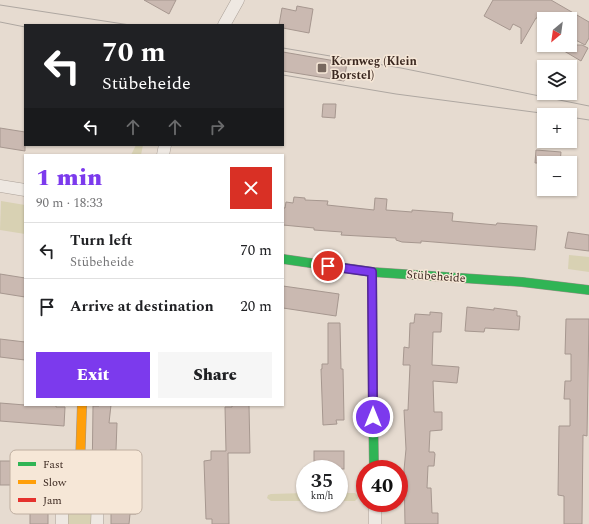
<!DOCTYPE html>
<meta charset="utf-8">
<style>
:root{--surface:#fff;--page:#f6f6f6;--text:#202124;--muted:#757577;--line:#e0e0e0;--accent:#7c3aed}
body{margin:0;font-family:Spectral,serif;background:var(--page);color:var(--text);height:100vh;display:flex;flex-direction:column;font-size:15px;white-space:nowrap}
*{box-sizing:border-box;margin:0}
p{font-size:13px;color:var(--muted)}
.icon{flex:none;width:22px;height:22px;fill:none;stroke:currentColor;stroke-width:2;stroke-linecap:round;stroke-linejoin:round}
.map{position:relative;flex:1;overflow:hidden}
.drawer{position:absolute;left:24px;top:154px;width:260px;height:252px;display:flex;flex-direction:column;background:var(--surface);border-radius:0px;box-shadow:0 1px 3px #0004}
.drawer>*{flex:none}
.hud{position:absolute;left:24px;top:24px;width:260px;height:122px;border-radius:0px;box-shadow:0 1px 3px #0004;background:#202124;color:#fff;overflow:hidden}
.needle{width:26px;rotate:209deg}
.tools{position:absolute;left:537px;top:12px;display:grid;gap:8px}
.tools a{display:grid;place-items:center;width:40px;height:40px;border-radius:0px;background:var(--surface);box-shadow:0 1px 3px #0004;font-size:20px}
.speed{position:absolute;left:296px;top:460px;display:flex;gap:8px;font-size:20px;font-weight:700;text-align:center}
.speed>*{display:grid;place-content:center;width:52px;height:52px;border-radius:50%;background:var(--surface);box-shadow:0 1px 3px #0004;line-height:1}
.speed small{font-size:10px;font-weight:400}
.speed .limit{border:6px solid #d22;background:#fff;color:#111}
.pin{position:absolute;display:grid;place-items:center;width:34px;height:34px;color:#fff;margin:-17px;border:2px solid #fff;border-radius:50%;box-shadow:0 1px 4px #0007}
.me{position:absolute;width:44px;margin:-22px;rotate:0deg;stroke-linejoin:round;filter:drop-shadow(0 0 3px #0008)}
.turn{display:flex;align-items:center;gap:14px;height:84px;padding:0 12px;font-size:18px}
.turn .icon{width:52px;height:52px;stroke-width:2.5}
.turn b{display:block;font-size:28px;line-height:34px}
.lanes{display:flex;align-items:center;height:38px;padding:0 12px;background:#0003;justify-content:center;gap:20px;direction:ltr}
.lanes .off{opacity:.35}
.round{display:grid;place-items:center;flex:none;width:42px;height:42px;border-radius:0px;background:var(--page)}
.headline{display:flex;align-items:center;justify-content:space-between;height:68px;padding:0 12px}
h1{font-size:24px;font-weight:800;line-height:30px;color:var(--accent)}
.cta{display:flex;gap:8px;margin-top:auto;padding:8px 12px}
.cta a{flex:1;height:46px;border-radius:0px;background:var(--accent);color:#fff;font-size:16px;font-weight:800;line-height:46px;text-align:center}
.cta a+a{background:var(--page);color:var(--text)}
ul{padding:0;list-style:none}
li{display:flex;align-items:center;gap:12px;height:56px;padding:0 12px;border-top:1px solid var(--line)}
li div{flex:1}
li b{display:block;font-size:15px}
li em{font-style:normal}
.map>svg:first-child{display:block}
.green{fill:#d8d1b3}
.building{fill:#cab9b1;stroke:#a6978f}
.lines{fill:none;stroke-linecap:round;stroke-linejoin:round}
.street-casing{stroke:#aba199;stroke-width:13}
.fast-casing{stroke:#9b9088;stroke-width:10}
.slow-casing{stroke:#9b9088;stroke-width:10}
.jam-casing{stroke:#9b9088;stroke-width:10}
.street{stroke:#eee8e2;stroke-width:12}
.fast{stroke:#30b455;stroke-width:9}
.slow{stroke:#ff9f0a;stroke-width:9}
.jam{stroke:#e5322d;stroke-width:9}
.tram{stroke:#aea7a1;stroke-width:1}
.route-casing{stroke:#51269a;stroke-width:10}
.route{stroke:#7c3aed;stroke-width:7}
.poi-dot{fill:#77675e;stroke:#f6e7d7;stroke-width:1.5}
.labels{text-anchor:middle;stroke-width:3;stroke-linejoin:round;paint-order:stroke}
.poi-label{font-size:12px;font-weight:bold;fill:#3b2820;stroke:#f6e7d7;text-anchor:start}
.street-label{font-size:12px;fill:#3b2820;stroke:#f6e7d7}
.key{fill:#f6e7d7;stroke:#beaea0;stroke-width:1}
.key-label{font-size:11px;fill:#3b2820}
</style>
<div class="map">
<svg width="589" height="524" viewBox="0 0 589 524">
<rect width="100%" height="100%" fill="#e6dbd0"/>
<g class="green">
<path d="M136,145h7l-2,10h-10z"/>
<path d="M1,201l24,4v29l-25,-4z"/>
<path d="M569,255l20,2v15l-21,-3z"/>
<path d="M305,493v8h-34l-4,-3 1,-3 3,-1z"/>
<path d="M339,493h16l2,2 1,3 -3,3h-16z"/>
<path d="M70,502l21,2 2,6v14h-28l1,-19z"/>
</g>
<g class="building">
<path d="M144,0h32l-7,14z"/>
<path d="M493,0h58l38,22v16l-4,7 -15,-8v-18l-34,-1 -15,26v-16l-8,-4 -3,6 -26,-14z"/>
<path d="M297,6l16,3 -4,24 -26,-5v-3h-4l3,-17 14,3z"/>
<path d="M554,45h28l6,3 -7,13z"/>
<path d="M283,52l64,11 -3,18 -61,-10z"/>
<path d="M323,104h13l-1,14 -13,-1z"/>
<path d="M0,128l25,4v19l-25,-4z"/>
<path d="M536,150l25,2 -1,11h-25z"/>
<path d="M294,197l11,1v2l23,1 -1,4 47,5 1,-12 12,1 -1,11 26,2v-2l41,3 -1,8 44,4 1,-2 40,3 -2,24 -114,-9v2l-19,-1 -6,-2v-2l-55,-3 1,-3 -28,-2v-2l-31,-3v-17h2l1,-6 7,1z"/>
<path d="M568,232l21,3v16l-24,-3z"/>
<path d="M0,274l25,4v19l-25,-4z"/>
<path d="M283,286l56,8 -3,22 -53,-8z"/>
<path d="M467,307l27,3v-2l23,3v5h3l-1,14 -34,-2 -1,4 -19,-1z"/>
<path d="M430,312l12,1 -1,19h-8l-1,33 27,2 -2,16 -24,-2 1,31h8v18l-12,1 -1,21h5l1,2 -1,12h-6l-1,22h4l1,25h6v11h-33l-1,-54 2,-21 -2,-39h4l2,-45h-7l1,-18 5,1 1,-25h4l1,-9 15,1z"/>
<path d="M566,319h23l-2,117 -4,-1 -1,89h-18v-28l-6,-1 1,-69h11v-27h-6l1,-18h6v-27h-6z"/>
<path d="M328,323h12l1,46h2l1,51h-8l1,4 -14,1 -2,-56h1v-5h6z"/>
<path d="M0,339l25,3v18l-25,-3z"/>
<path d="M0,403l25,2h31v2h9l-1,19 -64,-5z"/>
<path d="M99,405h12l-2,18h8l-1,27h-6v35l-18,-1 1,-78h6z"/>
<path d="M232,405h17l1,48h-22l1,71h-17v-5h-6l-2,-58 7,-1v-9h15l-1,-44h7z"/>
<rect x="314" y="451" width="30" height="18"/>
<path d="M0,461h65v23l-17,1v39h-18v-39h-30z"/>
<path d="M111,484h18l1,12 6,1v17h-6l-1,10h-18z"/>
</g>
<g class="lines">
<defs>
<g id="street">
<path d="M224,25l14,-25"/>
<path d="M163,155l2,-10"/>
<path d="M0,186l25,4"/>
<path d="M375,503v21"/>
<path d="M62,524v-28l36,1 -1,27"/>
</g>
<g id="fast">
<path d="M283,259l89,13 150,10 67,8"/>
<path d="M373,404l1,65"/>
</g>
<path id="slow" d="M79,496l3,-91"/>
<path id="jam" d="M372,272l1,132"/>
</defs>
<use href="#street" class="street-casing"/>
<use href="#fast" class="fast-casing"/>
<use href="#slow" class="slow-casing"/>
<use href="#jam" class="jam-casing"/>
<use href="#street" class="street"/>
<use href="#fast" class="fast"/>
<use href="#slow" class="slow"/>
<use href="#jam" class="jam"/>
<g class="tram">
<path d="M0,5l130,20"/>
<path d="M0,22l25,5"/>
<path d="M283,48l118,20 188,38"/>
<path d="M283,75l113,19 160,21"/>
<path d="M570,117l19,3"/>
</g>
</g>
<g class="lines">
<defs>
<path id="route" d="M328,266l44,6 1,145"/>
</defs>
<use href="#route" class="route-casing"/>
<use href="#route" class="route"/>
</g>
<rect class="poi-dot" x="317" y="63" width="10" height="10" rx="2"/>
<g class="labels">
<g class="poi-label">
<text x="331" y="65">Kornweg (Klein<tspan x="331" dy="14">Borstel)</tspan></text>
</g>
<g class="street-label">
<text transform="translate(436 276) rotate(4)" y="4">Stübeheide</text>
</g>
</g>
<rect x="10" y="450" width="132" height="64" rx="6" class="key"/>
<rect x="18" y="462" width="18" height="4" fill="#30b455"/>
<rect x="18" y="480" width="18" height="4" fill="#ff9f0a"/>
<rect x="18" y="498" width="18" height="4" fill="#e5322d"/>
<g class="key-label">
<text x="43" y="468">Fast</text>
<text x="43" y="486">Slow</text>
<text x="43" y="504">Jam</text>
</g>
</svg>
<div class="tools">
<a><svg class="needle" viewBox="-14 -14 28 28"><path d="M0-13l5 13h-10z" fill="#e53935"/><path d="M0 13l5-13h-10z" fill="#757577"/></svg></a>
<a><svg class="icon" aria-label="layers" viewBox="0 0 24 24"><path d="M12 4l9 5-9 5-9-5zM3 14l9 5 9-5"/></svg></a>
<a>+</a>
<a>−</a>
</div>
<div class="speed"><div>35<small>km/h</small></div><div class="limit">40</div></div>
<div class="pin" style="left:328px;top:266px;background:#d93025"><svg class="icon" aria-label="arrive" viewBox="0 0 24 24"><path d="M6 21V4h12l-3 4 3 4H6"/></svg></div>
<svg class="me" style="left:373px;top:417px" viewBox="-20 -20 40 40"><circle r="17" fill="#7c3aed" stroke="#fff" stroke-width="3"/><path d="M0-11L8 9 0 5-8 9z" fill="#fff"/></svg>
<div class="hud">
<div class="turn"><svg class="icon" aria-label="left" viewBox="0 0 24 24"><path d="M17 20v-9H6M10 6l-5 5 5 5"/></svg><div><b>70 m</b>Stübeheide</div></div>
<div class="lanes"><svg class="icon" aria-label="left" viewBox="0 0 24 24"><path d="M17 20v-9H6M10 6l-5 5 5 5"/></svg><svg class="icon off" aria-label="ahead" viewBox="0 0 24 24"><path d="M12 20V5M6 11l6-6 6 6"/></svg><svg class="icon off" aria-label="ahead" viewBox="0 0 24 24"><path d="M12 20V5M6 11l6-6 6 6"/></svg><svg class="icon off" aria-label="right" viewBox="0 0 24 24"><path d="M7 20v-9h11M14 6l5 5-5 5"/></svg></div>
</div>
<section class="drawer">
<div class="headline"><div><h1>1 min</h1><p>90 m · 18:33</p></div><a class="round" style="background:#d93025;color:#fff"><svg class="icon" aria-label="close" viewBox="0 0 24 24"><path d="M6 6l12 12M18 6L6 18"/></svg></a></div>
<ul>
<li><svg class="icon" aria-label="left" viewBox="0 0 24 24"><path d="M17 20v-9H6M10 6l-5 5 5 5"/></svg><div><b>Turn left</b><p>Stübeheide</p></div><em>70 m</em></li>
<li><svg class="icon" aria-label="arrive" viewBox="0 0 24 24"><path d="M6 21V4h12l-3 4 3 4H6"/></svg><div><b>Arrive at destination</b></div><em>20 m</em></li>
</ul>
<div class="cta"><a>Exit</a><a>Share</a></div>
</section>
</div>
